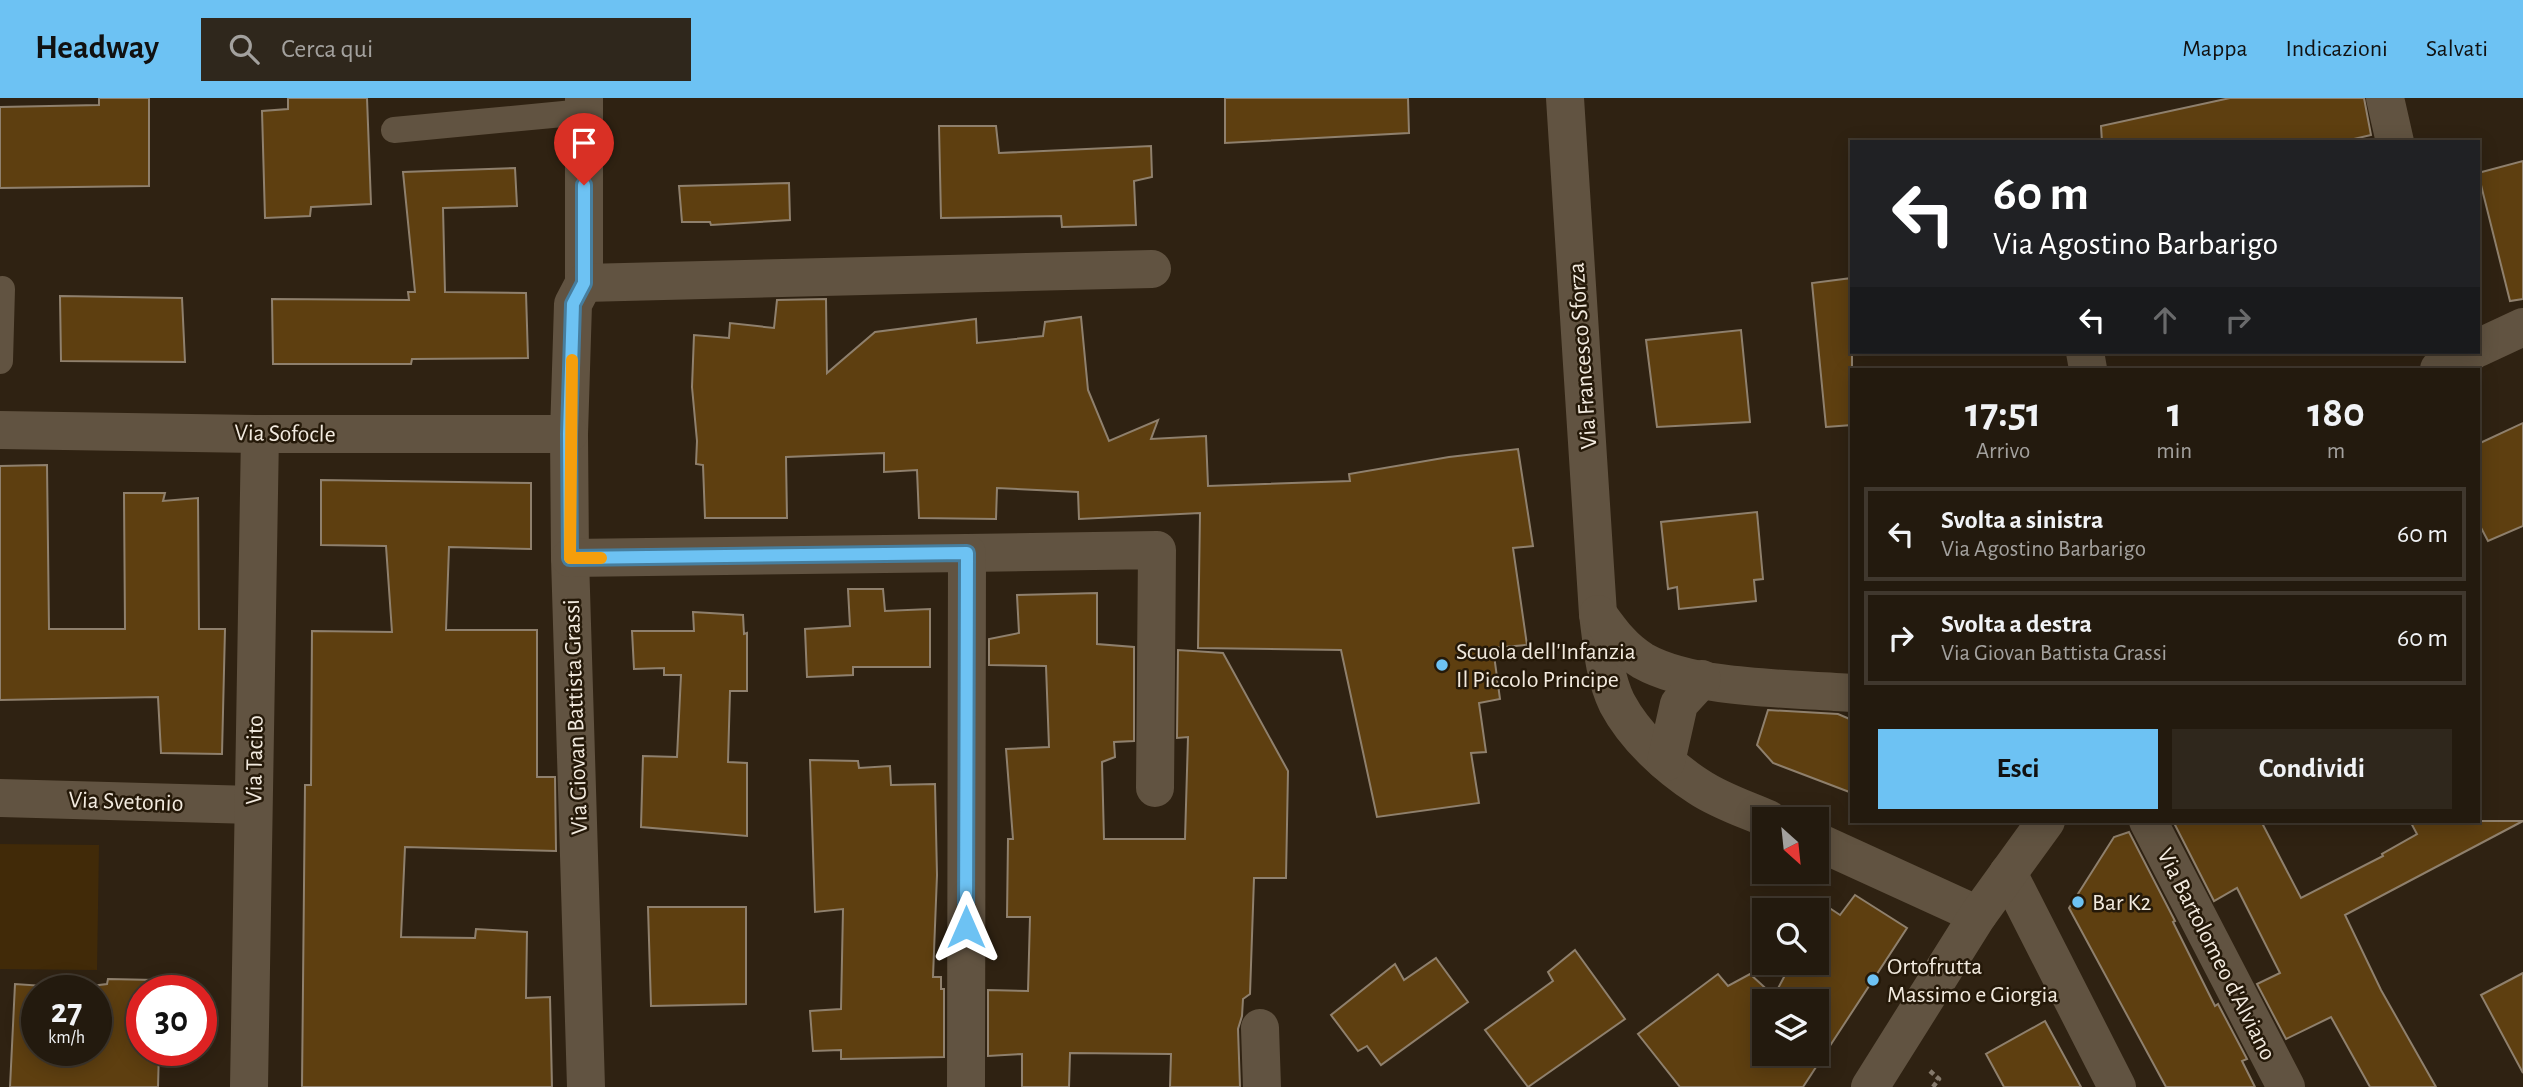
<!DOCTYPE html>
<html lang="it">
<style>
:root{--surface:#231a0e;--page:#2f271c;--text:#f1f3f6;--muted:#a3a19e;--line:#40382e;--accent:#6dc2f3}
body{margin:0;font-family:"Alegreya Sans",sans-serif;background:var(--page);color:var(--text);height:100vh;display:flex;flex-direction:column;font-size:26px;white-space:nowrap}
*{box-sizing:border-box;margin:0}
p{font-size:23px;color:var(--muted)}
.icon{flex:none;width:38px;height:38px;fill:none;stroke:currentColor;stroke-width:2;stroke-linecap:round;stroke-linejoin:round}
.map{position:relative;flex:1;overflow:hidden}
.panel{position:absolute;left:1850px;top:270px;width:630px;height:455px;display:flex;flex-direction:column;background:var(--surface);border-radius:0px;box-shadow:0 4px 18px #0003,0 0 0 2px var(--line)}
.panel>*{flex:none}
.top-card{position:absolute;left:1850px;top:42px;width:630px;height:214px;border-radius:0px;box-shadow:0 4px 18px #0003,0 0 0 2px var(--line);background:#202124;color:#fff;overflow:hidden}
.needle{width:46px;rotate:153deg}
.controls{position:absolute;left:1752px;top:709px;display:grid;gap:14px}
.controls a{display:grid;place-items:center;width:77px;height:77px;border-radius:0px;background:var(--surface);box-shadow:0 4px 18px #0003,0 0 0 2px var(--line);font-size:35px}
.speed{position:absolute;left:21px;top:877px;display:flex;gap:14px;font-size:35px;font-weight:700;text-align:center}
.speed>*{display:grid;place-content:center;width:91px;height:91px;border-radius:50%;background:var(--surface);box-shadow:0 4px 18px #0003,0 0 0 2px var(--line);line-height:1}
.speed small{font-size:18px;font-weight:400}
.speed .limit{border:10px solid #d22;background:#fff;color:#111}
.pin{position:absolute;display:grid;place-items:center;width:60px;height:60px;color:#fff;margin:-72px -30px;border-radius:50% 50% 50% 0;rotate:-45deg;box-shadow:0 0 7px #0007}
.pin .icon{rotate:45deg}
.me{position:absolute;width:77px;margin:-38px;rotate:0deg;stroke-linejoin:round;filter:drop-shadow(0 0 5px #0008)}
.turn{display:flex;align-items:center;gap:24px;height:147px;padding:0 28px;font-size:32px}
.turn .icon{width:91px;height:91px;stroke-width:2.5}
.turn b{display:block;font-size:49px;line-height:60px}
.lanes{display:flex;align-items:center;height:66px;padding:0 28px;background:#0003;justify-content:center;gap:35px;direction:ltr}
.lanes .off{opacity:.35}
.eta{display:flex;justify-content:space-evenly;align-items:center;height:119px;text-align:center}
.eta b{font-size:42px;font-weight:600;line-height:49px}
.action{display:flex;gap:14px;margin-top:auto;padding:14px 28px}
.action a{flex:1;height:80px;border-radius:0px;background:var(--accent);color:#111;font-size:28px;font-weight:600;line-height:80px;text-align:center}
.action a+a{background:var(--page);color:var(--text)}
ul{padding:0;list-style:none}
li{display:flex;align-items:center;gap:21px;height:94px;margin:0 14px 10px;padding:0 14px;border:4px solid var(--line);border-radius:0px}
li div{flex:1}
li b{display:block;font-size:26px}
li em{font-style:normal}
header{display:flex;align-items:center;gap:42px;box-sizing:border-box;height:98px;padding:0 35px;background:var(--accent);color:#111}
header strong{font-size:33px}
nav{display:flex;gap:38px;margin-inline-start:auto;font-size:24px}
.search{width:490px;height:63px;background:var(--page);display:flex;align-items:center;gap:18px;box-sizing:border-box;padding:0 24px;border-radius:0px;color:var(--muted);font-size:26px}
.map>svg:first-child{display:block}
.green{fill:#412a08}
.building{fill:#5e3f10;stroke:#8f806d;stroke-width:2;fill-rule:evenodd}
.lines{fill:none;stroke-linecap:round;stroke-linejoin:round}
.path{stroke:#84796b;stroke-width:4.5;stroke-dasharray:5 3.5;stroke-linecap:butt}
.service{stroke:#615341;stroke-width:26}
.minor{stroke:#615341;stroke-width:38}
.tertiary{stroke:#615341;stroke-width:38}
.route-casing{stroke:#477e9e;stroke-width:18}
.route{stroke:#6dc2f3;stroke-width:12}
.slow{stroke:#f59e0b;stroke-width:12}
.poi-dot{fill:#6dc2f3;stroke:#251909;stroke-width:2.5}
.labels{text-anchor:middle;stroke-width:5;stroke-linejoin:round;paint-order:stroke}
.street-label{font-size:24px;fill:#f2eadf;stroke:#251909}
.poi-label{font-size:24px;fill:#f2eadf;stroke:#251909;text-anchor:start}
</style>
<header>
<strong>Headway</strong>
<div class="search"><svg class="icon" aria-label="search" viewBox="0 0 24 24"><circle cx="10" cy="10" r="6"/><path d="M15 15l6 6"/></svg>Cerca qui</div>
<nav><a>Mappa</a><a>Indicazioni</a><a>Salvati</a></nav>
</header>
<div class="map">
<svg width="2523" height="989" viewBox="0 0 2523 989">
<rect width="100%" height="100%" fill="#2f2212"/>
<path class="green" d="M0,746l99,1 -2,125 -97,-1z"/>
<g class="building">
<path d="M99,0h50v88l-149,2v-81l99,-2z"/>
<path d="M288,0h79l4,106 -60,3 -1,9 -45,2 -3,-107 26,-2z"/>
<path d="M1225,0h183l1,35 -184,10z"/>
<path d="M2230,0h134l7,37 -30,7h-239l-1,-16z"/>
<path d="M939,28h57l3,27 152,-7 1,31 -18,4 2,44 -74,2 -1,-11 -120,2z"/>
<path d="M2523,63v138l-13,2 -32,-128z"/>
<path d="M515,70l2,38 -74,2 2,84 81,1 2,65 -116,1 -1,5h-138l-1,-65 137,1 -1,-8h7l-12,-120z"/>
<path d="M789,85l1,37 -79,5 -1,-3h-28l-3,-36z"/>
<path d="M1852,180v147l-26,2 -14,-144z"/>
<path d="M60,198l122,2 3,64 -124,-1z"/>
<path d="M826,201l1,74 48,-41 101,-13 1,24 66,-7 2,-14 36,-5 7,73 21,51 49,-21 -7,19 55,-3 2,50 142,-5 -1,-7 100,-17 69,-8 15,97 -20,2 14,97 -34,3 7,51 -21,4 7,49 -15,1 8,50 -102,14 -36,-167 -143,-2 2,-135 -121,6 -1,-27 -81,-4 -1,31 -77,-1 -2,-48 -33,2v-19l-98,4 1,61h-82l-2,-53 -7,-1 1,-23 -5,-54 2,-52 35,3 1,-15 44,5 3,-28z"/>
<path d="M1741,232l9,92 -93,5 -11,-87z"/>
<path d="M2523,325v103l-35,15 -10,-19v-78z"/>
<path d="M47,367l2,164h76l-1,-136h41l-2,8 35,-3 1,131h26l-3,125 -61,-1 -3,-56 -158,3v-234z"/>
<path d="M321,382l210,3v66l-82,-2 -3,83h91v147h18l1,74 -151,-4 -4,90 74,1 1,-9 51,3 -1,66 24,-1 2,90h-250l3,-302h6l1,-154 80,1 -6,-86 -65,-1z"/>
<path d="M1757,414l6,67 -9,1 2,21 -77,8 -2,-22 -9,2 -7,-67z"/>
<path d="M848,491h35l2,22 45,-2v58h-77v8l-46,2 -2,-48 45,-3z"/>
<path d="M1097,495v51l37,3v94l-20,1 1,15 -13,5 2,77h81l3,-102 -11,1 1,-88 45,3 65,118 -2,107h-32l-4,116 -7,5 -1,17 -4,13 2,58h-70l1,-33 -101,-1 -1,34h-47v-33l-34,2v-66l40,1 2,-74h-23l1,-78h5l-7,-90 43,-2 -3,-81 -57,-1v-26l30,-6 -2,-38z"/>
<path d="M693,514l50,3 1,19 3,-1v58h-17l-2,71 19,1v73l-106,-9 2,-71 34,1 4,-82h-17v-7l-30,1 -2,-38h62z"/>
<path d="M1768,612l70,4 14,6v73l-79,-30 -16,-18z"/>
<path d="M810,662l48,1 1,7 31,-2 1,19 44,-1 2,91 -4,102h8v12h3v68l-103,2v-9l-28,1 -3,-40 31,-2 2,-100 -28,3z"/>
<path d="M2173,723h88l40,77 82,-42 -1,-2 35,-20 -7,-13h113l-178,94 36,75 55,97h-66l-39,-70 -45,22 -29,-55 23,-11 -43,-85 -23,13z"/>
<path d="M2129,734l46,89 -2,1 42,84 3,-2 29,55 -5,2 13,26h-89l-97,-179 45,-71z"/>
<path d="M1855,797l52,33 -104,159h-123l-42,-53 80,-60 10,12 22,-12 24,22 18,-34h24v-63l24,16zM1764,903h52v53h-52z"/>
<path d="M648,809h98v97l-95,2z"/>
<path d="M1575,852l50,69 -97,68 -43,-57 68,-49 -5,-9z"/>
<path d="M1436,860l32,44 -87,63 -14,-19 -9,5 -27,-36 64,-51 9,16z"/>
<path d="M2523,875v100l-42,-78z"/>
<path d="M108,881l47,1v10h-13v60h17l-1,37h-148l5,-103 59,4 33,-4zM37,892h59v60h-59z"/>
<path d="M2045,923l36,66h-77l-18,-33z"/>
</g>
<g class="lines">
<path class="path" d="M1930,973l9,8 -6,8"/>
<g class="service">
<path d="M394,32l190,-18"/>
<path d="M0,263l2,-72"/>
</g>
<g class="minor">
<path d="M584,0v185l-11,21 -4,130 1,124 16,529"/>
<path d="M1565,0l33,516c4,30 6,62 19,89 18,34 51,64 82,84 21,14 46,22 69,32"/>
<path d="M2385,0l10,44"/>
<path d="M584,185l568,-14"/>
<path d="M2085,254l3,17"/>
<path d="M0,332l260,4h309"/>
<path d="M967,455l190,-3 -2,238"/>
<path d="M570,460l397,-5 -1,534"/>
<path d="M1598,516c13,18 25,35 45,47 52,29 149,27 209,32"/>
<path d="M1666,664l13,-58 23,-25"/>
<path d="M0,700l253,7"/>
<path d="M2148,723l138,266"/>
<path d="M1816,743l162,74"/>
<path d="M2008,775l109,214"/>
<path d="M1260,930l2,59"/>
<path d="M249,989l11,-653"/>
</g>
<g class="tertiary">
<path d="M2478,250l45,-21"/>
<path d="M2439,271l32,-17"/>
<path d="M1870,989l108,-172 68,-94"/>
</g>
</g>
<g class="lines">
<defs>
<path id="route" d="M584,87v98l-11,21 -4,130 1,124 397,-5 -1,374"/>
</defs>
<use href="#route" class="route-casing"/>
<use href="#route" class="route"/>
<path class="slow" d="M572,262l-2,198h31"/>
</g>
<g class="poi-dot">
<circle cx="1442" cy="567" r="7"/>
<circle cx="2078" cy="804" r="7"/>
<circle cx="1873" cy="882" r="7"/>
</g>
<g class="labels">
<g class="street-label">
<text transform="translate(1582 258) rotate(-94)" y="8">Via Francesco Sforza</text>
<text transform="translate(285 335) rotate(1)" y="8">Via Sofocle</text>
<text transform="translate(575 619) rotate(-92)" y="8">Via Giovan Battista Grassi</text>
<text transform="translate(254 662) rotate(-89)" y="8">Via Tacito</text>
<text transform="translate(126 703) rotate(2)" y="8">Via Svetonio</text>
<text transform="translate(2217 856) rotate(63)" y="8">Via Bartolomeo d'Alviano</text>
</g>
<g class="poi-label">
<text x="1456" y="561">Scuola dell'Infanzia<tspan x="1456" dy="28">Il Piccolo Principe</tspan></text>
<text x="2092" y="812">Bar K2</text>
<text x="1887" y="876">Ortofrutta<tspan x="1887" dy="28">Massimo e Giorgia</tspan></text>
</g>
</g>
</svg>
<div class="controls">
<a><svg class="needle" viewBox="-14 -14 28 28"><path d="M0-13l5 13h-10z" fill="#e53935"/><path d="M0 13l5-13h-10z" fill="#a3a19e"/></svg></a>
<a><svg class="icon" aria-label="search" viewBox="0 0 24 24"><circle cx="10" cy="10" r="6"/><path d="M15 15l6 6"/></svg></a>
<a><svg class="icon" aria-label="layers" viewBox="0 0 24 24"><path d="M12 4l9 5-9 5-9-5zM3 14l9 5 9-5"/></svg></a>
</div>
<div class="speed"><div>27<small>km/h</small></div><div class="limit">30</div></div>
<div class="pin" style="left:584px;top:87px;background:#d93025"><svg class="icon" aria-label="arrive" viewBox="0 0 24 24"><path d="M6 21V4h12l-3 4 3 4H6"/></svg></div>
<svg class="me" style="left:966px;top:829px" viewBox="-20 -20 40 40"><path d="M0-17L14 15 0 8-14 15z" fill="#6dc2f3" stroke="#fff" stroke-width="4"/></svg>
<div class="top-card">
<div class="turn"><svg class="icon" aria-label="left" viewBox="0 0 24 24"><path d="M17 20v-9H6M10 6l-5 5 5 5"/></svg><div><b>60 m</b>Via Agostino Barbarigo</div></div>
<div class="lanes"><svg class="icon" aria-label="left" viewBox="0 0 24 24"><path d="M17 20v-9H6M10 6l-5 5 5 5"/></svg><svg class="icon off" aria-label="ahead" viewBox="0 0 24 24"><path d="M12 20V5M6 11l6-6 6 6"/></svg><svg class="icon off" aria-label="right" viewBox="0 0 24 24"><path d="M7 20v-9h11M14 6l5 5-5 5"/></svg></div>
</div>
<section class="panel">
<div class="eta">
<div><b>17:51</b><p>Arrivo</p></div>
<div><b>1</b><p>min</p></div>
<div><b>180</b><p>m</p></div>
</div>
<ul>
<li><svg class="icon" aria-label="left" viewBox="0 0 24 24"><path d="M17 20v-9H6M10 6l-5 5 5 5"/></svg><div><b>Svolta a sinistra</b><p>Via Agostino Barbarigo</p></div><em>60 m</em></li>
<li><svg class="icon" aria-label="right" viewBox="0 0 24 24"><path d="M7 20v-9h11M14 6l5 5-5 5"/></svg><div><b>Svolta a destra</b><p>Via Giovan Battista Grassi</p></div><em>60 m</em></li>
</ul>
<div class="action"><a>Esci</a><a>Condividi</a></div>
</section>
</div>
